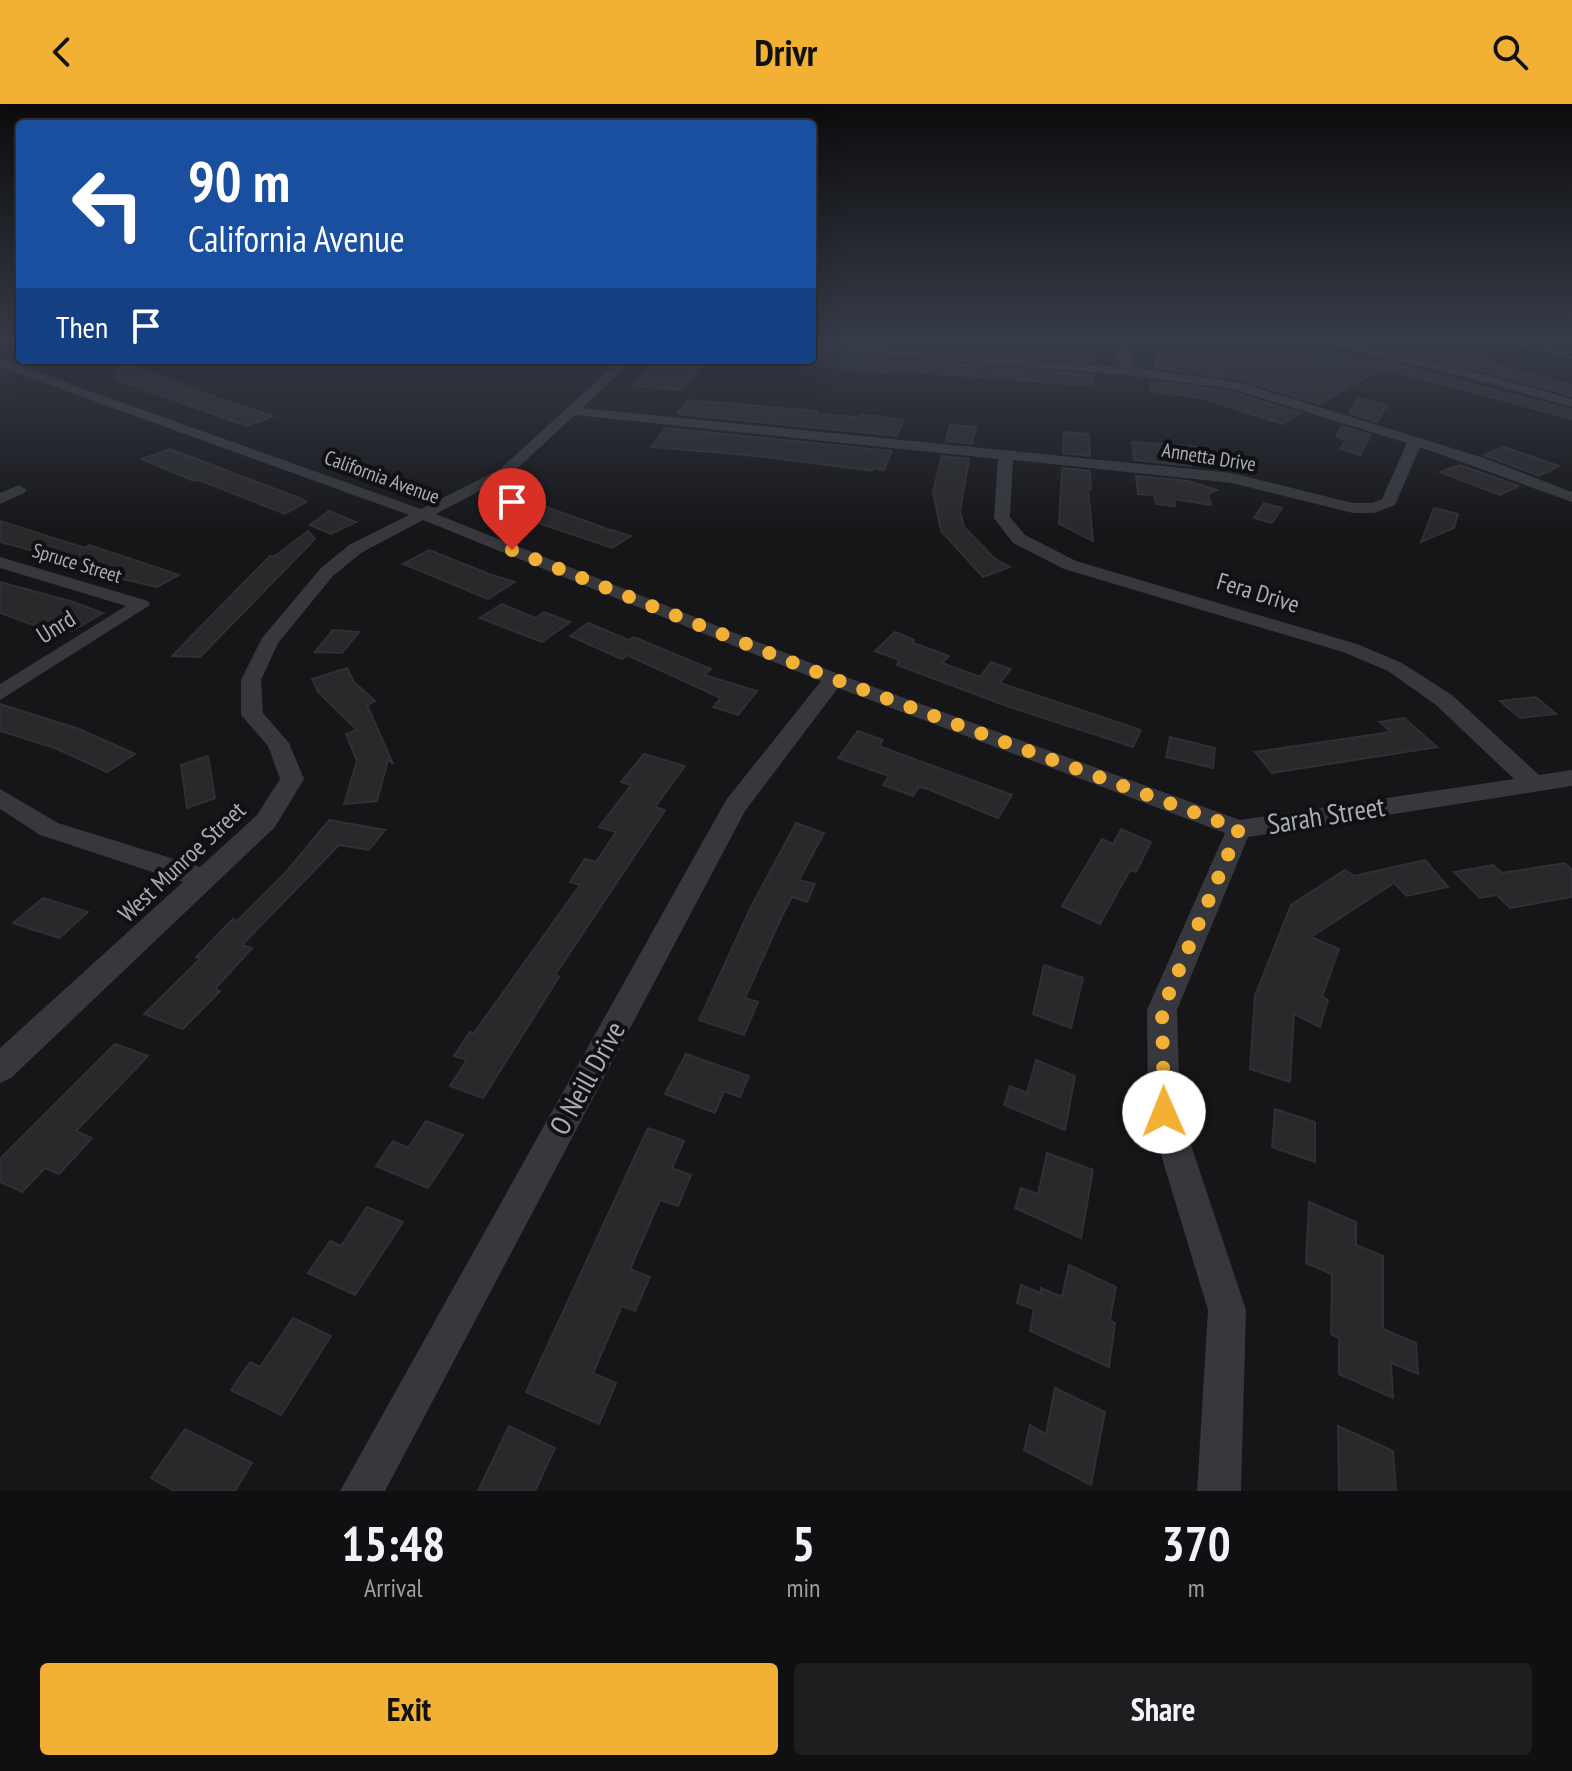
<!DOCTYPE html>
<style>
:root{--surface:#101012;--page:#1e1e20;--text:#f1f3f6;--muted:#9c9d9f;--line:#303032;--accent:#f2b134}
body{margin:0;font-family:"PT Sans Narrow",sans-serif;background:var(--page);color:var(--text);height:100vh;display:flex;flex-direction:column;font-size:30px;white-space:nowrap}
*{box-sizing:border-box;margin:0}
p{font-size:26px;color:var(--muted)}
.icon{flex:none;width:44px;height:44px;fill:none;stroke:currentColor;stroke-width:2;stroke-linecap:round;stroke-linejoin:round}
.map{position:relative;height:1387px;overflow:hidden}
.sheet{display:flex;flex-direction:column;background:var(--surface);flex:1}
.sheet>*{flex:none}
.guide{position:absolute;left:16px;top:16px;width:800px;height:244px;border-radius:8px;box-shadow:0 8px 32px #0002,0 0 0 2px var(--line);background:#1a4fa0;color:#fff;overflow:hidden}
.pin{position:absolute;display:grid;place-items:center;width:68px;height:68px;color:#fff;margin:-82px -34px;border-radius:50% 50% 50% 0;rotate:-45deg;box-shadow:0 0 8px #0007}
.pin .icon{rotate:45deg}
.me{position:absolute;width:88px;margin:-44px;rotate:359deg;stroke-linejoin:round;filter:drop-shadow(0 0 6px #0008)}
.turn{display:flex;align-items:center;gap:28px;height:168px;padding:0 40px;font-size:36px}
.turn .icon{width:104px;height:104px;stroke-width:2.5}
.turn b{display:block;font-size:56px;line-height:68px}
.then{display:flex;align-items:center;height:76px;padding:0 40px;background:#0003;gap:16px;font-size:30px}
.eta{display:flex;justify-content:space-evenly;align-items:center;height:136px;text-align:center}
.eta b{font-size:48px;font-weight:700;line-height:56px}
.cta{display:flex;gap:16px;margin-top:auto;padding:16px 40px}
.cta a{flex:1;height:92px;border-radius:8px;background:var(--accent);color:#111;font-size:32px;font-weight:700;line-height:92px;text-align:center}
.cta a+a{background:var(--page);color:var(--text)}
header{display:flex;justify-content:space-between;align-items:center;height:104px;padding:0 40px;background:var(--accent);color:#111;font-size:36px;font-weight:700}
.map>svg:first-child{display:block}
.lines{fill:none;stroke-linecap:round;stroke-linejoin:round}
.stream{stroke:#2c353c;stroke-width:4}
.building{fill:#29292c;stroke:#303034;stroke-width:2}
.minor{fill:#37383d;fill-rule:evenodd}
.tram{stroke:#4a4c52;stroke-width:2}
.route{stroke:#f2b134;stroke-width:14;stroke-dasharray:0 25.2}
.labels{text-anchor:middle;stroke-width:8;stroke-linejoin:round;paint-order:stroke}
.far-street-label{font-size:20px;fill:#a8adb8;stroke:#111113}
.street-label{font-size:24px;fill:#a8adb8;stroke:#111113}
.near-street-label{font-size:28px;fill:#a8adb8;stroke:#111113}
</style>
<header><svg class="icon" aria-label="back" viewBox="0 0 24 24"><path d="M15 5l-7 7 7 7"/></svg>Drivr<svg class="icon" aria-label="search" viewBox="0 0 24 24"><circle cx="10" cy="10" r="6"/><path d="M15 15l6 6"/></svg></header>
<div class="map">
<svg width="1572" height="1387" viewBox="0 0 1572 1387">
<rect width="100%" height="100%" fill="#161618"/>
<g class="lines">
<path class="stream" d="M1526,234l46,14"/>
</g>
<g class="building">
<path d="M812,234h114l166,13v11l-280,-21z"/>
<path d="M1161,234h84l126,25 6,-4 195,51v9l-189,-51 -64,36 -81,-25 -83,-11z"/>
<path d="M1399,237l50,11 8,-6 33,8 -10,6 92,25v11l-110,-31 -73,-16z"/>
<path d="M812,249l281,22v11l-204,-16 -1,3 -113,-12 37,-1z"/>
<path d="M658,256h10l35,3 -20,27 -50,-4z"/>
<path d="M121,259l114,41 38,12 -26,10 -23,-8 -109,-39z"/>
<path d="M1152,277l79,11 70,21 -19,11 -80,-26 -52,-7z"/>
<path d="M1358,294l28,8 -9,16 -28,-9z"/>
<path d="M688,296l129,11 -1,3 43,3 1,-3 43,6 -6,16 -220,-22z"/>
<path d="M950,321l26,2 -4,17 -26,-3z"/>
<path d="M1342,322l29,9 -11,20 -20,-6 6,-9 -10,-3z"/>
<path d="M666,324l226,23 -8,19 -11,-2 -1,3 -114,-15 -107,-9z"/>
<path d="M1064,328l25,2 1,22 -27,-3z"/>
<path d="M1132,338l32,2 32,3 -4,19 -58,-6z"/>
<path d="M1504,343l55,19 -20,10 -55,-21z"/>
<path d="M170,345l132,50 4,3 -21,12 -86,-34 -5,1 -52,-22z"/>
<path d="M942,352l27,3 -9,52 4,16 30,31 16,9 -27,10 -42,-46 -8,-39z"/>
<path d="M1460,361l59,21 -19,9 -60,-23z"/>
<path d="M1062,364l28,3 1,18 -3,-1 5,53 -34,-17z"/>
<path d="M1136,372l52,5 29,9 -9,4 3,11 -37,-6 1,7 -19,-2 -2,-9 -16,-1z"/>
<path d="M518,393l90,32 23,7 -19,12 -109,-37z"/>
<path d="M1264,399l18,5 -10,15 -18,-5z"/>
<path d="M1434,404l24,6 -4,14 -33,14z"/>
<path d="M329,407l27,11 -25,12 -21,-9z"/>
<path d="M0,417l85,27 4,-3 90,30 -22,12 -69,-16 -43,-17 -45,-12z"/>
<path d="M308,427l7,8 -115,118 -28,-1 98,-100h5z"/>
<path d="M429,446l60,24 26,8 -27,17 -85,-35z"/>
<path d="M0,478l70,19 33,12 -31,18 -23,-7 -8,4 -41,-15z"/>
<path d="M502,500l33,14 9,-6 26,10 -28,20 -62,-24z"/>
<path d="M588,519l41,17 5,-3 77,32 -7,6 53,16 -19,24 -25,-8 8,-9 -94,-43 -5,4 -52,-23z"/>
<path d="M333,526l26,2 -17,21 -27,-1z"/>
<path d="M895,528l19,8 -3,2 38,14 -7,7 38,14 11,-15 20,7 -11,14 141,47 -8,17 -126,-41 -110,-41 2,-5 -24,-9z"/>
<path d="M347,564l7,14 21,19 -8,4 26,59 -5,-4 -11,41 -33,3 13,-43 -11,-27 11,-4 -39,-38 -6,-13z"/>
<path d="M1536,593l20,17 -36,4 -20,-17z"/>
<path d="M0,600l79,25 56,25 -28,18 -52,-24 -55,-17z"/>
<path d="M1404,614l33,29 -165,26 -17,-21 136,-20 -11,-10z"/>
<path d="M858,627l25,9 -4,6 133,49 -14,23 -70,-29 -9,-2 -6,9 -30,-11 6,-9 -51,-18z"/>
<path d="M1170,633l45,11 -2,20 -47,-11z"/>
<path d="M644,650l41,12 -30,41 10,3 -110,165 4,2 -76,121 -33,-12 17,-26 -13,-4 16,-24 4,1 106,-148 -10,-3 15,-23 11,3 20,-30 -17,-5 32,-42 -10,-3z"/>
<path d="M208,652l7,42 -28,10 -6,-43z"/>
<path d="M329,716l56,10 -16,20 -30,-5 -97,100 10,3 -37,41 5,2 -37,38 -39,-15 56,-55 -4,-2 37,-38 4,2 50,-50z"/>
<path d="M796,719l28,10 -25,47 16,4 -8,18 -15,-5 -10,19 -37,82 13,4 -14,33 -45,-15 52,-113z"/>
<path d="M1121,725l30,13 -15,30 -6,-2 -30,54 -38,-18 40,-67 11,5z"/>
<path d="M1425,756l23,27 -41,9 -13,-13 -83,54 28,12 -17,48 6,3 -8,27 -26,-13 -4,68 -40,-13 5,-73 36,-91 54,-35 9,6z"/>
<path d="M1565,759l7,7v27l-62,11 -13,-13 -17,3 -26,-26 39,-7 9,8z"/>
<path d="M43,794l45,14 -29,26 -46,-15z"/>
<path d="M1044,861l39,13 -12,50 -38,-14z"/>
<path d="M115,940l33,12 -72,75 16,7 -33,36 -14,-6 -23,24 -22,-10v-23z"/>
<path d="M686,950l63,22 -9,21 -16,-6 -9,22 -50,-19z"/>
<path d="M1036,956l39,16 -10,54 -61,-25 6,-19 17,7z"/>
<path d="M1275,1005l40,13v40l-43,-15z"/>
<path d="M426,1017l37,14 -35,53 -52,-22 17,-25 15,7z"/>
<path d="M648,1024l36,13 -12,27 19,7 -13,31 -18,-6 -30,69 20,8 -15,34 -13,-5 -29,67 23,10 -17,41 -73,-32z"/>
<path d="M1047,1049l46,17 -12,68 -66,-30 6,-20 17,6z"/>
<path d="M1309,1098l47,20v23l27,11v73l33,14 2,31 -27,-11 2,35 -54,-24v-36l-8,-4 1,-60 -26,-11z"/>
<path d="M367,1103l36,15 -48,73 -47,-22 22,-32 11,5z"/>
<path d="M1069,1161l47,22 -6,33 5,3 -6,44 -79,-36 4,-22 -17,-6 4,-18 20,8v-5l21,9z"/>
<path d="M293,1214l38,18 -50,79 -50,-25 19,-28 10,5z"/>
<path d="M1055,1284l50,24 -14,73 -67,-35 6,-25 16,9z"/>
<path d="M509,1322l46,22 -20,43h-57z"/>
<path d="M1338,1322l55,25 3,40h-57z"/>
<path d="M185,1325l67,34 -17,28h-61l-23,-13z"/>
</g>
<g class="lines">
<g class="minor">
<path d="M1122,234h12l-5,13 4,17 105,14 246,76 88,34v10l-152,-55 -25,58 -21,8h-21l-121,-30 -219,-23 -3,57 15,18 51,26 281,83 45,19 50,32 87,80 33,-5v16l-324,51 -71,173 3,102 66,198 -5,181h-44l11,-181 -60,-198 -1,-102 78,-177 -387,-145 -93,123 -360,680h-45l386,-691 95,-119 -398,-161 -62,33 -28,23 -55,67 -17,37 2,33 26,30 15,36 -29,48 -264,251 -11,5v-35l183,-166 -143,-47 -40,-26v-20l58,34 142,44 57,-52 23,-36 -12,-33 -27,-31v-35l21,-42 59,-70 28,-23 60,-30 -409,-148v-8l421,150 79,-40 120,-109h13l-51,48 650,65 121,30h19l10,-4 25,-56 -175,-54 -105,-14 -315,-25v-6l308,23 -3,-16zM575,311l423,44 -4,59 19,25 51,26 279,83 45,19 48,34 78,74 -274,41 -399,-145 -405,-161 74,-39z"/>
<path d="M1300,234h23l138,30 111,31v8l-113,-32z"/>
<path d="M19,381l8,5 -3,3 -24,11v-11z"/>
<path d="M0,453l148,44 2,4 -150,95v-16l126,-78 -126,-38z"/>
</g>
<path class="tram" d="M1492,234l80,19"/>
</g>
<linearGradient id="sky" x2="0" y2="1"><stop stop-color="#0c0c0d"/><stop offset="0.55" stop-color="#363c48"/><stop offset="1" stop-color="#363c48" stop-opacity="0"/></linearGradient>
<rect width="1572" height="429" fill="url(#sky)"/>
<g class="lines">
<path class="route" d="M512,446l322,129 405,150 -77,181 2,102"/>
</g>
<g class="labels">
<g class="far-street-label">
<text transform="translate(1209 353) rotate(9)" y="7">Annetta Drive</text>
<text transform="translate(382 373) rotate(20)" y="7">California Avenue</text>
<text transform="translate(77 459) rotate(17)" y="7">Spruce Street</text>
</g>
<g class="street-label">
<text transform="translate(1258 489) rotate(17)" y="8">Fera Drive</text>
<text transform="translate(56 523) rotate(-32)" y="8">Unrd</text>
<text transform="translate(182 758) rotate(-43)" y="8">West Munroe Street</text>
</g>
<g class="near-street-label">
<text transform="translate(1326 711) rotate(-9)" y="10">Sarah Street</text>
<text transform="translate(587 974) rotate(-61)" y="10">O Neill Drive</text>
</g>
</g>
</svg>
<div class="pin" style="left:512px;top:446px;background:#d93025"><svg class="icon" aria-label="arrive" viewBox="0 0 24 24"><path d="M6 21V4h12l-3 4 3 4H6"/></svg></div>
<svg class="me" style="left:1164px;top:1008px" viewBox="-20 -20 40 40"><circle r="19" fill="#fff"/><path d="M0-13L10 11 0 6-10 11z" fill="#f2b134"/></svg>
<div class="guide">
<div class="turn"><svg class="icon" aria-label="left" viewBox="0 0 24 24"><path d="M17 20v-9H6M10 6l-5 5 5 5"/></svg><div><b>90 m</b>California Avenue</div></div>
<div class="then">Then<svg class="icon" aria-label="arrive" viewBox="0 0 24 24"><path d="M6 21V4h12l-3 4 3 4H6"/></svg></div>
</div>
</div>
<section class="sheet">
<div class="eta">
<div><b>15:48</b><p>Arrival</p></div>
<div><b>5</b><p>min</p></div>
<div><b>370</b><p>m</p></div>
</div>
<div class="cta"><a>Exit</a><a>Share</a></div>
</section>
